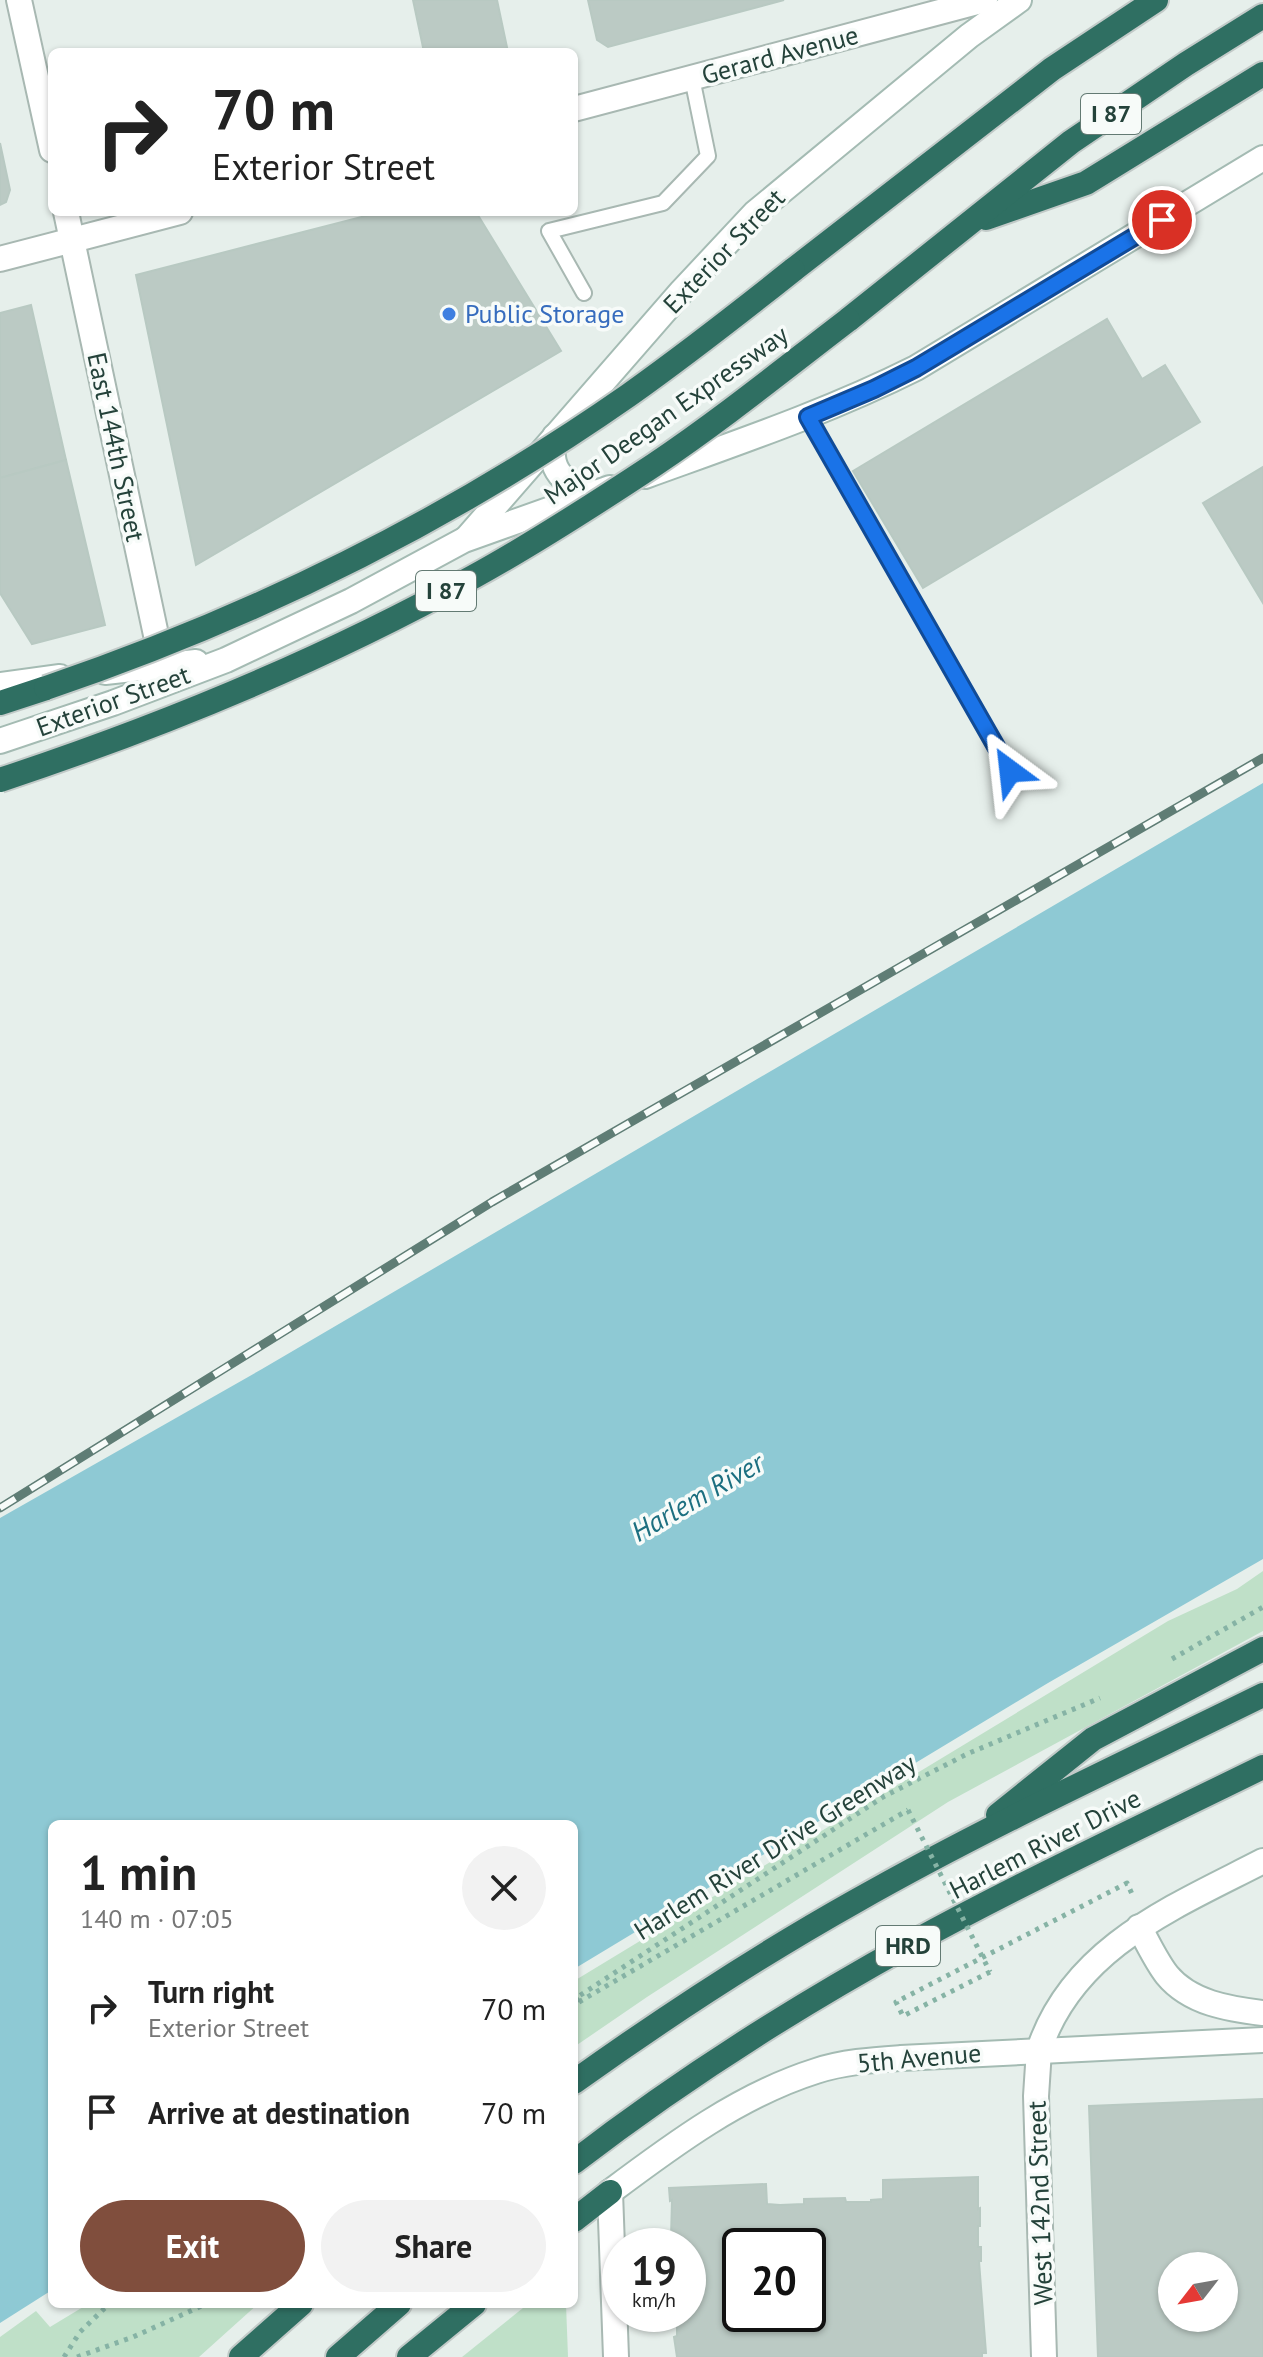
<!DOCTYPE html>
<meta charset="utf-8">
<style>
:root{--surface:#fff;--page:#f2f2f2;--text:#222;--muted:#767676;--accent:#804e3d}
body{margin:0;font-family:"PT Sans",sans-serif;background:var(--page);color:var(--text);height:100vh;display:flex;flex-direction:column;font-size:30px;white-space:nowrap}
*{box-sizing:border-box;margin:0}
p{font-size:26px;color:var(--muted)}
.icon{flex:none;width:44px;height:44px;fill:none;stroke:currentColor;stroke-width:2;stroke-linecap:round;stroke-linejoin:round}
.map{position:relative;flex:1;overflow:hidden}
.side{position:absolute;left:48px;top:1820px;width:530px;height:488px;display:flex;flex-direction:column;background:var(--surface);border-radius:12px;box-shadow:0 2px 6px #0004}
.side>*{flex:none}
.guide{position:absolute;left:48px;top:48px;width:530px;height:168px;border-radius:12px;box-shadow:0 2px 6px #0004;background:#fff;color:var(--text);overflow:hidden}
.needle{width:52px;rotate:239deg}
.controls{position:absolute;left:1158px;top:2252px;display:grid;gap:16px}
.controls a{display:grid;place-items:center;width:80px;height:80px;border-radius:50%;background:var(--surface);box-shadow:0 2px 6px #0004;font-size:40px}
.speed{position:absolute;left:602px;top:2228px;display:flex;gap:16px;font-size:40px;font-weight:700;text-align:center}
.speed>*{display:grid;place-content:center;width:104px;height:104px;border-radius:50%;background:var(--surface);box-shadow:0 2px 6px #0004;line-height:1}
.speed small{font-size:20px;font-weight:400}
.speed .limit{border:4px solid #111;border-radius:12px;background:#fff;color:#111}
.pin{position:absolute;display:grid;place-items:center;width:68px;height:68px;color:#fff;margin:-34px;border:4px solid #fff;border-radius:50%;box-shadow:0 2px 8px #0007}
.me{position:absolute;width:88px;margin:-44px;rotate:330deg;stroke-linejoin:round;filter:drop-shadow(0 0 6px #0008)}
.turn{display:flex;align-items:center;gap:28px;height:168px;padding:0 32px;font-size:36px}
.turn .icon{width:104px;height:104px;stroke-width:2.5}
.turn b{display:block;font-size:56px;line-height:68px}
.round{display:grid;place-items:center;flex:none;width:84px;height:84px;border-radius:42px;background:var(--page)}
.overview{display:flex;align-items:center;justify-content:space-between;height:136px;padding:0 32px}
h1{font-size:48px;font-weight:800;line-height:60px}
.action{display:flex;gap:16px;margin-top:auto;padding:16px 32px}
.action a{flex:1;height:92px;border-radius:48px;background:var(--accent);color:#fff;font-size:32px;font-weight:800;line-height:92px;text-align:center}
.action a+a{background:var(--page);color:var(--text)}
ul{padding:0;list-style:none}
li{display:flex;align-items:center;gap:24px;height:104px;padding:0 32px}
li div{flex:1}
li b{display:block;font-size:30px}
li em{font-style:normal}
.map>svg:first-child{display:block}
.green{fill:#bfe0c8}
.water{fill:#8ec9d4}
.building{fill:#bbcac4;stroke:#b8c9c2;stroke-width:2;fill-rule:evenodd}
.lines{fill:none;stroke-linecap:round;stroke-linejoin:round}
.lane-casing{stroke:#a8b8b2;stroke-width:18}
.street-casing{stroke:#a8b8b2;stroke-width:28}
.secondary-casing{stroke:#a4bbb3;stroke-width:28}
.highway-casing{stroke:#c2cac8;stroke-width:28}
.path{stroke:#86b3a5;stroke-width:5;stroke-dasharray:4 6;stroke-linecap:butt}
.lane{stroke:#fff;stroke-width:14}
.street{stroke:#fff;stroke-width:24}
.secondary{stroke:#fff;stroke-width:24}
.highway{stroke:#2f6f62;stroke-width:24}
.rail-casing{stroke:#5f7d75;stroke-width:9}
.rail{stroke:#f7fbf9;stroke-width:6;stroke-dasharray:18;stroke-linecap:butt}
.highway-bridge-casing{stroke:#c2cac8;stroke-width:28;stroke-linecap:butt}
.path-bridge{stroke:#86b3a5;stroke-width:5;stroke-dasharray:4 6;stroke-linecap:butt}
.highway-bridge{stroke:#2f6f62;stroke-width:24}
.route-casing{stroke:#114b97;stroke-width:20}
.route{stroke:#1a73e8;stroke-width:14}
.shop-dot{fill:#3f7fe0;stroke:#f7fbf9;stroke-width:3}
.labels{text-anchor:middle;stroke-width:7;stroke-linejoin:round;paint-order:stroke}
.shield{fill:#f7fbf9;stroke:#637a73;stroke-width:2}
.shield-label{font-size:24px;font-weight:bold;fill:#24423a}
.street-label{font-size:26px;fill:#24423a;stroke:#f7fbf9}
.shop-label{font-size:26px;fill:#366cbe;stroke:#f7fbf9;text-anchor:start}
.water-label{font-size:28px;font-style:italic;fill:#1c6f80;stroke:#f7fbf9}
</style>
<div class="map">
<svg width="1263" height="2357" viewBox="0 0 1263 2357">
<rect width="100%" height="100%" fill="#e6efeb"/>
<g class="green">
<path d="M1263,1571v60l-315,171 -301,195 -73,50v-66l594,-360 69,-32z"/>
<path d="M88,2304h170l-59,53h-199v-20l36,-26 14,16z"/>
<path d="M528,2304h38l2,53h-106z"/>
</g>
<path class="water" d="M1263,783v776l-215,124 -474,286v-145h-522v466l-52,33v-805l262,-149z"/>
<g class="building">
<path d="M413,0h84l11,52h-84z"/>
<path d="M588,0h196l-176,47 -11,-7z"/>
<path d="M0,143l10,47 -4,12 -6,3z"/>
<path d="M381,212h95l85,139 -365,214 -60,-290z"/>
<path d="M31,305l35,155 -66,18v-165z"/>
<path d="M1107,319l35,60 23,-14 35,57 -277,166 -70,-117z"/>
<path d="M66,460l39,165 -73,19 -32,-51v-115z"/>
<path d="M1263,467v136l-60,-100z"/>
<path d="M1263,2099v258h-165l-9,-251zM1172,2266h52v52h-52z"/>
<path d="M978,2177v32l2,-1v18h-2v21h3v14h-2l7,92h-4v4h-305l-3,-20 3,-1v-22h11v-68h-14v-8h-3l1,-38 -2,1 -1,-13 97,-4 1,20 13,1 24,-1v-5l41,-1 1,4h25v-2l12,-1v-19zM740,2246h68v68h-68z"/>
</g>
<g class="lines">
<defs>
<g id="lane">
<path d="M584,293l-35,-62 114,-28 45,-47 -16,-78"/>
<path d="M808,417l202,354"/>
</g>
<g id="street">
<path d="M19,0l33,150"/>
<path d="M574,109l411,-109"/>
<path d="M66,212l96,451"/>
<path d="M0,259l180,-47"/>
<path d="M1039,2050l-3,46 8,261"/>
<path d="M610,2192l6,165"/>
</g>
<g id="secondary">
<path d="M555,436c-9,34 9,50 41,57"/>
<path d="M645,476c91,-33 183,-64 271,-108l347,-210"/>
<path d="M467,538l215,-247 73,-78 214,-177 50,-36"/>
<path d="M105,672l91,-10"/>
<path d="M0,685l60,-8"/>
<path d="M0,741l113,-38 113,-43 125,-59 113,-61 146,-52"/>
<path d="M1139,1927c9,16 17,34 28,48 23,28 62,34 96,38"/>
<path d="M1039,2050c34,-103 135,-143 224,-189"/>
<path d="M610,2192c64,-48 130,-97 206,-121 27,-9 57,-11 85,-13l362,-18"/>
</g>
<g id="highway">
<path d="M986,218l100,-35 177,-109"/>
<path d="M793,270l259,-201 104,-69"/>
<path d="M848,320l223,-178 115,-78 77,-48"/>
<path d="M0,703l46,-15"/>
<path d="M998,1815l95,-76 170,-90"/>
<path d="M574,2082c91,-65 184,-126 282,-181 132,-75 271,-139 407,-206"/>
<path d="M574,2162c105,-81 220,-154 336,-218 115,-63 235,-119 353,-177"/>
<path d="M574,2220l36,-28"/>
<path d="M241,2357l60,-53"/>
<path d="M338,2357l61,-53"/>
<path d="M409,2357l65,-53"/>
</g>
</defs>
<use href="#lane" class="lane-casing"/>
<use href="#street" class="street-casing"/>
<use href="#secondary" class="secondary-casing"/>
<use href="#highway" class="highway-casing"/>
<g class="path">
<path d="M1172,1659l91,-52"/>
<path d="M990,1972l-87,44 -7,-14 231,-119 5,11"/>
<path d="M579,2002l-3,-4 307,-201 84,-43 133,-56"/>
<path d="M579,2002l329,-192"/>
<path d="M64,2357l16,-25 29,-28"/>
<path d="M77,2357l56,-20 73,-33"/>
</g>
<use href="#lane" class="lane"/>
<use href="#street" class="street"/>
<use href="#secondary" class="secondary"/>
<use href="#highway" class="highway"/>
<defs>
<path id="rail" d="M0,1508l492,-306 771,-444"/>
</defs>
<use href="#rail" class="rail-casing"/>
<use href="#rail" class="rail"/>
<defs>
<g id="highway-bridge">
<path d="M46,688c206,-70 404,-168 583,-293 56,-40 110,-82 164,-125"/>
<path d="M0,780c163,-54 323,-120 473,-203 62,-34 122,-73 181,-112 67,-45 130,-96 194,-145"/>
</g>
</defs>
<use href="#highway-bridge" class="highway-bridge-casing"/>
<path class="path-bridge" d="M908,1810l82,162"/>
<use href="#highway-bridge" class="highway-bridge"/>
</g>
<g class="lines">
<defs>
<path id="route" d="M1010,771l-202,-354 66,-28 42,-21 246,-148"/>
</defs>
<use href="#route" class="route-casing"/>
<use href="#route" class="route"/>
</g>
<circle class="shop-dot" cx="449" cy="314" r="8"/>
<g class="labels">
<g class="shield">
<rect x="1081" y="94" width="60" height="40" rx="6"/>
<rect x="416" y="571" width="60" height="40" rx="6"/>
<rect x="876" y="1926" width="64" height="40" rx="6"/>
</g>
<g class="shield-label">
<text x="1111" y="122">I 87</text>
<text x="446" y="599">I 87</text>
<text x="908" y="1954">HRD</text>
</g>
<g class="street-label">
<text transform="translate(780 55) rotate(-15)" y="9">Gerard Avenue</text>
<text transform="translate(724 251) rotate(-46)" y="9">Exterior Street</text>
<text transform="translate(666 415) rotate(-35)" y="9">Major Deegan Expressway</text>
<text transform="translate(116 447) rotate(78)" y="9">East 144th Street</text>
<text transform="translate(113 701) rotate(-20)" y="9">Exterior Street</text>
<text transform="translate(1045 1844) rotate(-27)" y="9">Harlem River Drive</text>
<text transform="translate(775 1847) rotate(-32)" y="9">Harlem River Drive Greenway</text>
<text transform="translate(919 2058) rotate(-5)" y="9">5th Avenue</text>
<text transform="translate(1040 2203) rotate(-92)" y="9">West 142nd Street</text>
</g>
<g class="shop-label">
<text x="465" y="323">Public Storage</text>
</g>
<g class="water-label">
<text transform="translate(697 1497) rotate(-30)" y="10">Harlem River</text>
</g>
</g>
</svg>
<div class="controls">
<a><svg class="needle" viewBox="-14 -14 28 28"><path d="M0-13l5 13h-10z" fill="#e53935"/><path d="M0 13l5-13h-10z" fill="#767676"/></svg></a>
</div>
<div class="speed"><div>19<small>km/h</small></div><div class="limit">20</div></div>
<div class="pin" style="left:1162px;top:220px;background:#d93025"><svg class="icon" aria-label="arrive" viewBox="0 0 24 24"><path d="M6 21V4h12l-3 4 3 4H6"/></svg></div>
<svg class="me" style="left:1010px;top:771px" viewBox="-20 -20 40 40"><path d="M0-17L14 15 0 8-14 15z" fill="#1a73e8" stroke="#fff" stroke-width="4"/></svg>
<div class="guide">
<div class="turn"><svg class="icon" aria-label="right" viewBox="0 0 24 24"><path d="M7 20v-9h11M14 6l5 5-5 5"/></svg><div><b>70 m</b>Exterior Street</div></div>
</div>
<section class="side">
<div class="overview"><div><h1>1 min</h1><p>140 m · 07:05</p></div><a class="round"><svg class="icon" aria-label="close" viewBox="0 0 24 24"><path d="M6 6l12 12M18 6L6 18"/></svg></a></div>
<ul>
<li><svg class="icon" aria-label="right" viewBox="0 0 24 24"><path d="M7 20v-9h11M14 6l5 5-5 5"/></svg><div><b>Turn right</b><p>Exterior Street</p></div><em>70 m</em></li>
<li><svg class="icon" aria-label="arrive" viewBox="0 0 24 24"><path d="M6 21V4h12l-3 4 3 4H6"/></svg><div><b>Arrive at destination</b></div><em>70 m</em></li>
</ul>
<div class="action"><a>Exit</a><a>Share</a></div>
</section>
</div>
